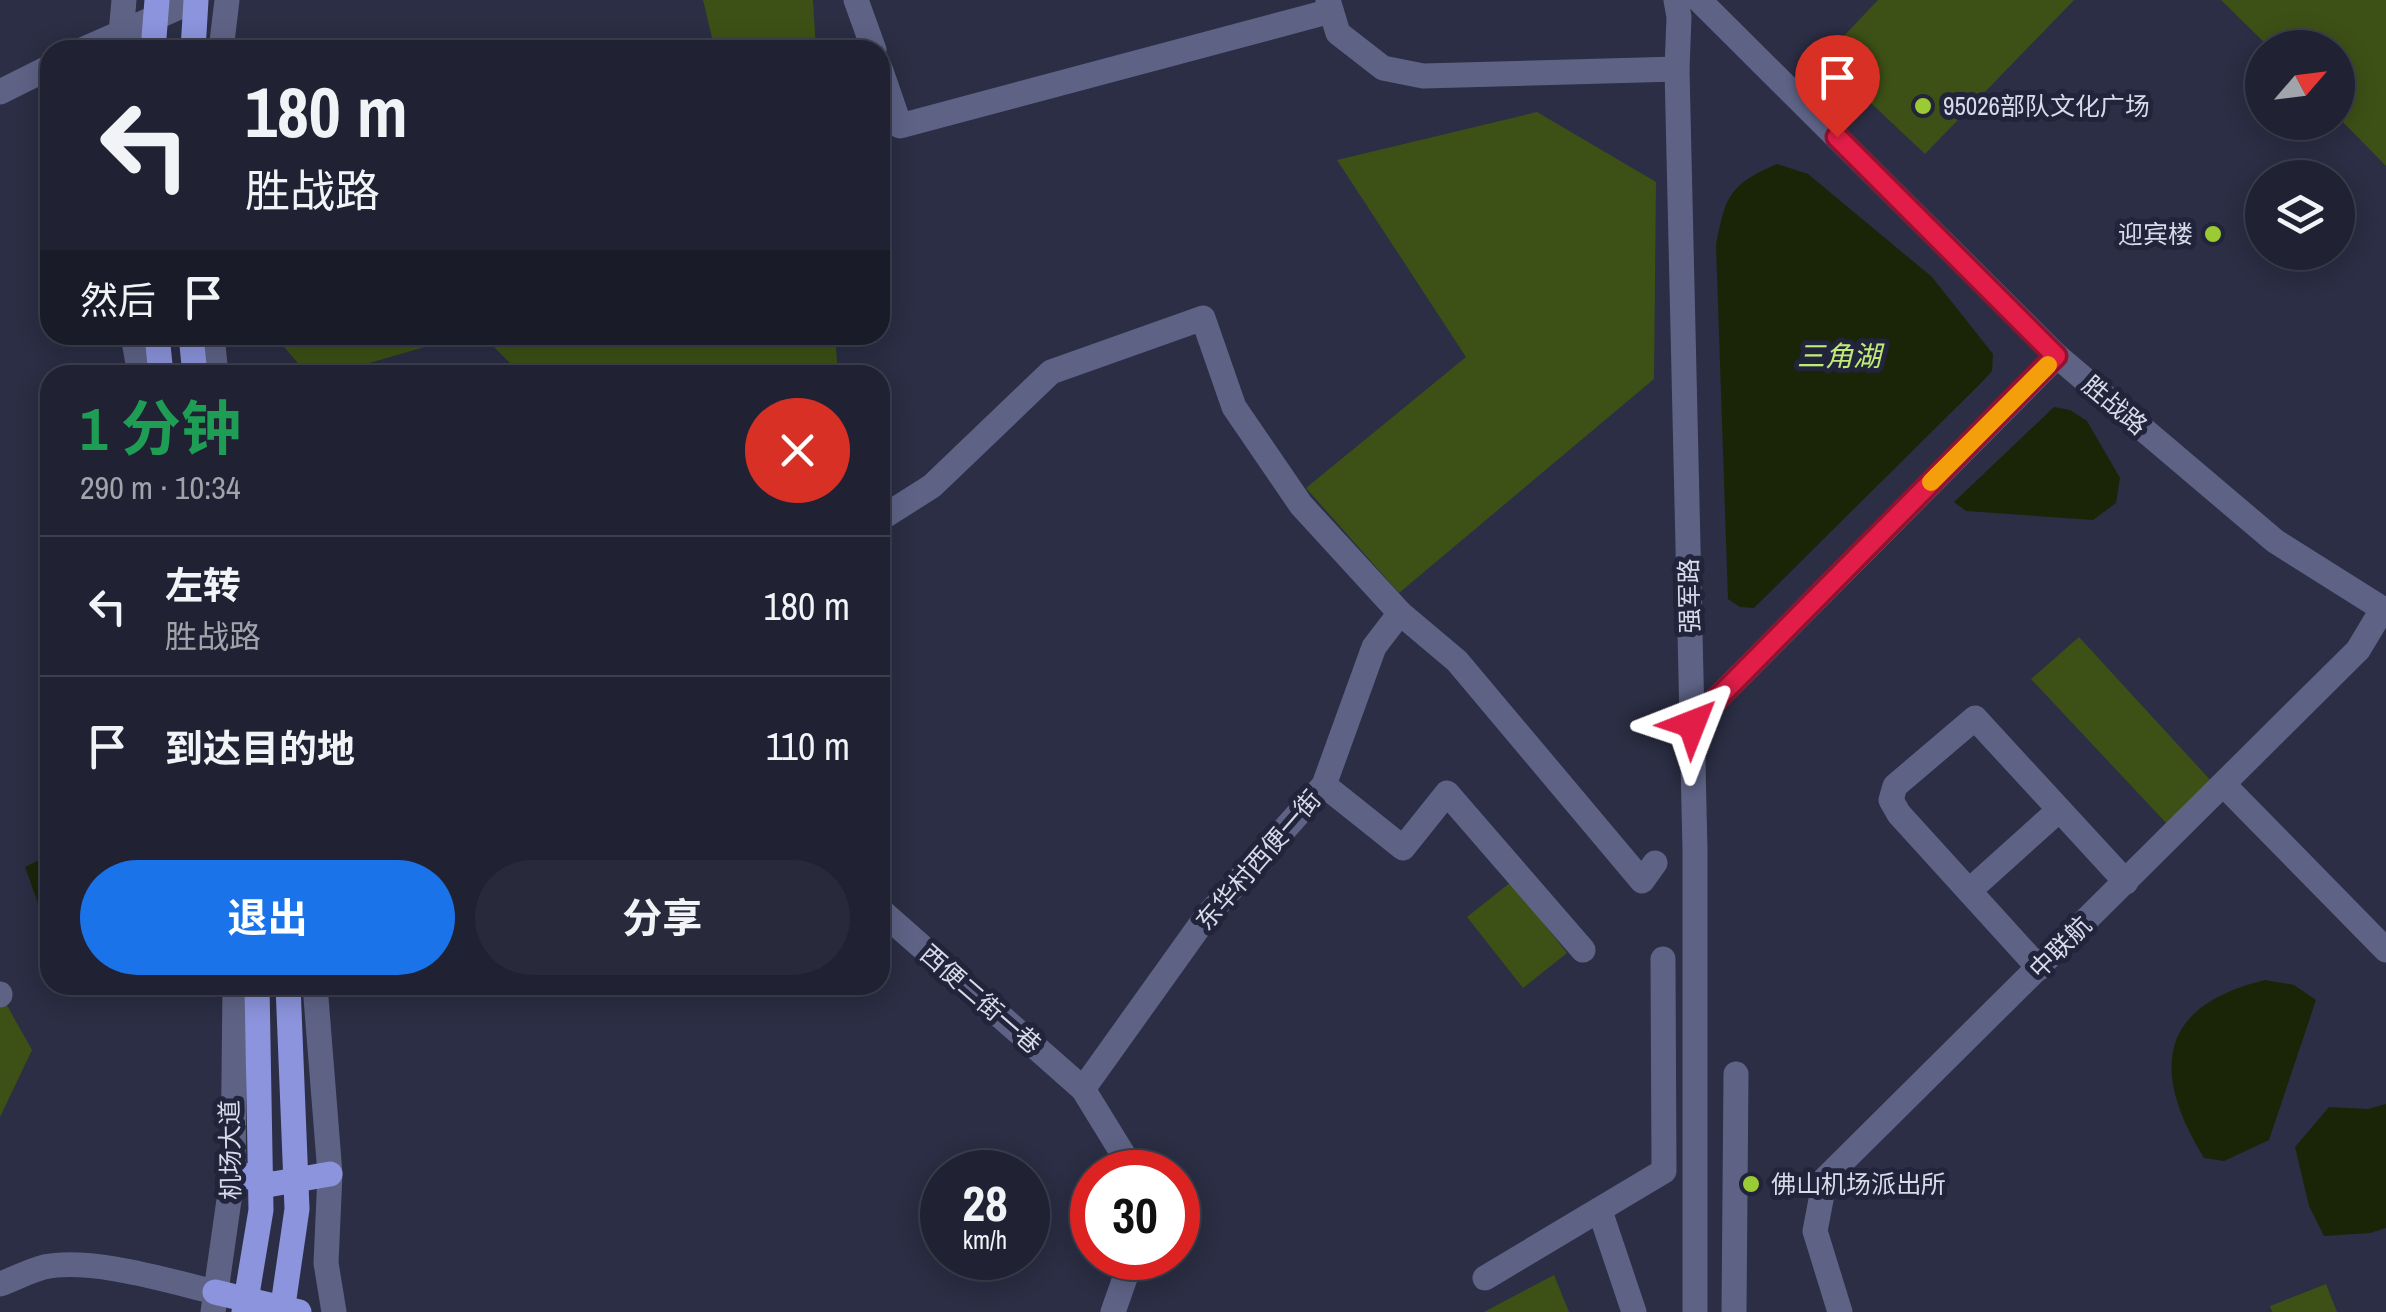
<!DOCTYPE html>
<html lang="zh">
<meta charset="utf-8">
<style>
:root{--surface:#202233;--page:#282a3b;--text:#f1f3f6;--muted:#a2a4ac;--line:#3d3f4e;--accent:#1a73e8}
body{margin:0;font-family:"Archivo Narrow","Noto Sans SC",sans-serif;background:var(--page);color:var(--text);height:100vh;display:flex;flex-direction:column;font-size:38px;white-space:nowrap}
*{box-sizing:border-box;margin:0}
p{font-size:32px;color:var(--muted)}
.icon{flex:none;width:55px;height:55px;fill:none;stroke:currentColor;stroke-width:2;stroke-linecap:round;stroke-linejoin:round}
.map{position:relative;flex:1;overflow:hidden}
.panel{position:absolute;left:40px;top:365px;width:850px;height:630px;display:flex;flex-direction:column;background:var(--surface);border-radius:30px;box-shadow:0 5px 25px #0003,0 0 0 2px var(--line)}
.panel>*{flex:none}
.banner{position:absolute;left:40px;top:40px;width:850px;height:305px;border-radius:30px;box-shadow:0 5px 25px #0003,0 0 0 2px var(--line);background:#202233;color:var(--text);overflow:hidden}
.needle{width:65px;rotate:62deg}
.buttons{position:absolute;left:2245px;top:30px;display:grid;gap:20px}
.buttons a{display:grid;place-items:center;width:110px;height:110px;border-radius:50%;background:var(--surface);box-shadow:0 5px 25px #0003,0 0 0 2px var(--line);font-size:50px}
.speed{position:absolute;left:920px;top:1150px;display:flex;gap:20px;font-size:50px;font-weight:700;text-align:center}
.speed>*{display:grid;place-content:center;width:130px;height:130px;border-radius:50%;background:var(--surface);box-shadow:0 5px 25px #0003,0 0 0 2px var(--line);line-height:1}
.speed small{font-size:25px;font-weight:400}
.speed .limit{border:15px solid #d22;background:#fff;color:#111}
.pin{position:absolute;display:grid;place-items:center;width:85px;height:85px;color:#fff;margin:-102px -42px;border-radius:50% 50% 50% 0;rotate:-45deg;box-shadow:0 0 10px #0007}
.pin .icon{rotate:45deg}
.me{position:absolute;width:110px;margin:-55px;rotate:45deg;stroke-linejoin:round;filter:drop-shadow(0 0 8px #0008)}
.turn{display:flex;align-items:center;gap:35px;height:210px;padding:0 40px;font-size:45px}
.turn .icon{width:130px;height:130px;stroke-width:2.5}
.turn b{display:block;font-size:70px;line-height:85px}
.then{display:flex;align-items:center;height:95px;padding:0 40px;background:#0003;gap:20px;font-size:38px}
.round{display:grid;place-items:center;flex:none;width:105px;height:105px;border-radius:52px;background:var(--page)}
.head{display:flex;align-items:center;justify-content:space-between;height:170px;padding:0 40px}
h1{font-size:60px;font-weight:700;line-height:75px;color:#1e9e55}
.primary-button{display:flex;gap:20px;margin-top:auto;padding:20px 40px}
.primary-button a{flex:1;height:115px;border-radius:60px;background:var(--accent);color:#fff;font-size:40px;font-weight:700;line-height:115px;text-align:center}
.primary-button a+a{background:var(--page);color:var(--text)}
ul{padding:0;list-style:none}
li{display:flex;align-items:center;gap:30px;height:140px;padding:0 40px;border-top:2px solid var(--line)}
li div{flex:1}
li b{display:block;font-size:38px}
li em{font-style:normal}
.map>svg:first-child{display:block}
.green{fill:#3d5116}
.water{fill:#1a2508}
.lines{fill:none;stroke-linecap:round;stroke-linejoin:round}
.minor{stroke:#5e6386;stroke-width:25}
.major{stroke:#8b94dc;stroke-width:25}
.major-bridge{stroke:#8b94dc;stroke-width:25}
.route-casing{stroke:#92132f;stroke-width:25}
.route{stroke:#e11d48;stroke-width:18}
.slow{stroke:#f59e0b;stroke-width:18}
.poi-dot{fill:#9acb35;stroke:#21243a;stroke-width:4}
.labels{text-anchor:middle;stroke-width:10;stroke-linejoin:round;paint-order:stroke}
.poi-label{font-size:25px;fill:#d7dae8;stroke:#21243a;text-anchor:start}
.street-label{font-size:25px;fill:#d7dae8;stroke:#21243a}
.water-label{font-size:28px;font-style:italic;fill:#c0ec76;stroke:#21243a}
</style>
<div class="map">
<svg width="2386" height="1312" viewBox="0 0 2386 1312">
<rect width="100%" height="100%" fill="#2b2e44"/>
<g class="green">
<path d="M703,0h110l3,50h-101z"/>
<path d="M1878,0h196l-149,154 -102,-96z"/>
<path d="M2221,0h165v166l-48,-49v-69l-69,-1z"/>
<path d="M1537,112l119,70 -2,197 -255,214 -93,-105 160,-131 -129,-197z"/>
<path d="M274,335h193l-140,40h-19z"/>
<path d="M482,335h353l3,40h-316z"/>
<path d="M2079,637l134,146 -45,42 -137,-146z"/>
<path d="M1511,882l56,71 -44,35 -56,-71z"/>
<path d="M0,993l32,57 -32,67z"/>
<path d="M1554,1275l15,37h-85z"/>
<path d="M2326,1284l11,28h-65l-2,-6z"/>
</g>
<g class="water">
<path d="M1777,164l31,10 124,103 61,77 -1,17 -10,11 -228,226 -14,-1 -12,-8 -12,-354c9,-49 14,-61 61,-81z"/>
<path d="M2054,407l16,3 17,11 33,57 -4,25 -23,17 -127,-9 -12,-9z"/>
<path d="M50,855v82l-25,-70z"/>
<path d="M2265,980l29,5 22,15 -47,140 -45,21 -20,-3c-53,-86 -47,-152 61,-178z"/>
<path d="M2386,1104v124l-16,5 -46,3 -15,-30 -14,-59 34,-40 39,2z"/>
</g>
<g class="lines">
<g class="minor">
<path d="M856,0l18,50"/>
<path d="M1328,0l10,33 45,35 40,8 254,-7"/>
<path d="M1676,0l3,17 -2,52 18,781v462"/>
<path d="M1699,0l358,356 218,185 111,70"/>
<path d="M120,45l4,-45"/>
<path d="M82,50l113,-50"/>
<path d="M221,50l6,-50"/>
<path d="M880,68l20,58 431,-115"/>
<path d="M0,92l50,-25"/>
<path d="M133,335l7,40"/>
<path d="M212,335l4,40"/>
<path d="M880,519l52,-33 119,-114 152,-54 31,89 67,98 99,108 57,48 185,220 13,-18"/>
<path d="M1692,724l365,-368"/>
<path d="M1324,785l79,63 44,-55 136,157"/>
<path d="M2224,785l162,165"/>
<path d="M1969,891l90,-81"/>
<path d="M880,910l203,179 51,83"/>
<path d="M2039,968l-140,-154 -8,-14 4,-14 80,-68 151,164"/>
<path d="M315,985l15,189 -4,89 8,49"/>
<path d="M0,994v1"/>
<path d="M1083,1089l123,-172 118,-132 50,-138 26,-34"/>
<path d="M1600,1211l34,101"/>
<path d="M1485,1278l179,-107 -1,-212"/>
<path d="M0,1284c14,-5 29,-13 44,-17 47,-10 125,14 171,25"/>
<path d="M213,1312l20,-140 2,-187"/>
<path d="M1113,1312l19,-54"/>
<path d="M1734,1312l2,-238"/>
<path d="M1840,1312l-25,-81 10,-52 533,-529 24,-40"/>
</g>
<g class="major">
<path d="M193,50l3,-50"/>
<path d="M157,335l4,40"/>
<path d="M191,335l4,40"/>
<path d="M233,1172l40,12 57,-10"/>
<path d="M215,1292l84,20"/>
</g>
<g class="major-bridge">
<path d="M153,50l4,-50"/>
<path d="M244,1312l17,-102 -4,-225"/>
<path d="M282,1312l15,-103 -9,-224"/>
</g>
</g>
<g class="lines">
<defs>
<path id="route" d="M1692,724l364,-368 -219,-219"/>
</defs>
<use href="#route" class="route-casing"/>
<use href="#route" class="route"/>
<path class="slow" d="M1931,482l117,-117"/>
</g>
<g class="poi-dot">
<circle cx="1923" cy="106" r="10"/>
<circle cx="2213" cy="234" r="10"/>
<circle cx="1751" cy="1184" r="10"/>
</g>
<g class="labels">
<g class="poi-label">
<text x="1943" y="115">95026部队文化广场</text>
<text x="2193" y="243" text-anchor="end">迎宾楼</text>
<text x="1771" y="1193">佛山机场派出所</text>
</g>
<g class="street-label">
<text transform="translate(2115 405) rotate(40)" y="9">胜战路</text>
<text transform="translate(1689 596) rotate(-91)" y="9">强军路</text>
<text transform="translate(1258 860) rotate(-49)" y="9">东华村西便一街</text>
<text transform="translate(2060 947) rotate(-45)" y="9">中联航</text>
<text transform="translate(981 999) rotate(41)" y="9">西便二街一巷</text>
<text transform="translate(230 1150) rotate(-91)" y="9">机场大道</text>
</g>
<g class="water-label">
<text x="1839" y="366">三角湖</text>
</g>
</g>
</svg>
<div class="buttons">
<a><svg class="needle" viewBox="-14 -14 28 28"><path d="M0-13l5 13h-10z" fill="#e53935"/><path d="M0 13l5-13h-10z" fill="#a2a4ac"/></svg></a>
<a><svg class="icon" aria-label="layers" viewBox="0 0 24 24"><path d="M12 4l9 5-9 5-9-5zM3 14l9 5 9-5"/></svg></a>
</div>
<div class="speed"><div>28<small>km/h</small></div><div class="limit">30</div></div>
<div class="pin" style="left:1837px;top:137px;background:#d93025"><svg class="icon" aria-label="arrive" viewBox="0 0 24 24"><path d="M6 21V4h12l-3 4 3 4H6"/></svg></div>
<svg class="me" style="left:1692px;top:724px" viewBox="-20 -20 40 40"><path d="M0-17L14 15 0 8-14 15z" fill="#e11d48" stroke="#fff" stroke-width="4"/></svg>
<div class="banner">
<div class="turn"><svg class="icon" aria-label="left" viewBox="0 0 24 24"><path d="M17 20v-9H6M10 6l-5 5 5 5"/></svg><div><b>180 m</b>胜战路</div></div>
<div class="then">然后<svg class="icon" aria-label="arrive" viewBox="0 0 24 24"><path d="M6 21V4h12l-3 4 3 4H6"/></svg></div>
</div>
<section class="panel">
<div class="head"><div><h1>1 分钟</h1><p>290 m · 10:34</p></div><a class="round" style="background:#d93025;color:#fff"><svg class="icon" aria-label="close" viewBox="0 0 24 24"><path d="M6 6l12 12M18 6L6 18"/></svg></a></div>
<ul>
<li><svg class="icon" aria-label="left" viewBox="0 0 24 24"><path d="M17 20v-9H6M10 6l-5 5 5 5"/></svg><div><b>左转</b><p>胜战路</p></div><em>180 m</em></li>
<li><svg class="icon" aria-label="arrive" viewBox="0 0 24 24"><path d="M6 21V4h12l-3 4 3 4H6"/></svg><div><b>到达目的地</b></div><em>110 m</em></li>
</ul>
<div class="primary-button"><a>退出</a><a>分享</a></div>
</section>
</div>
